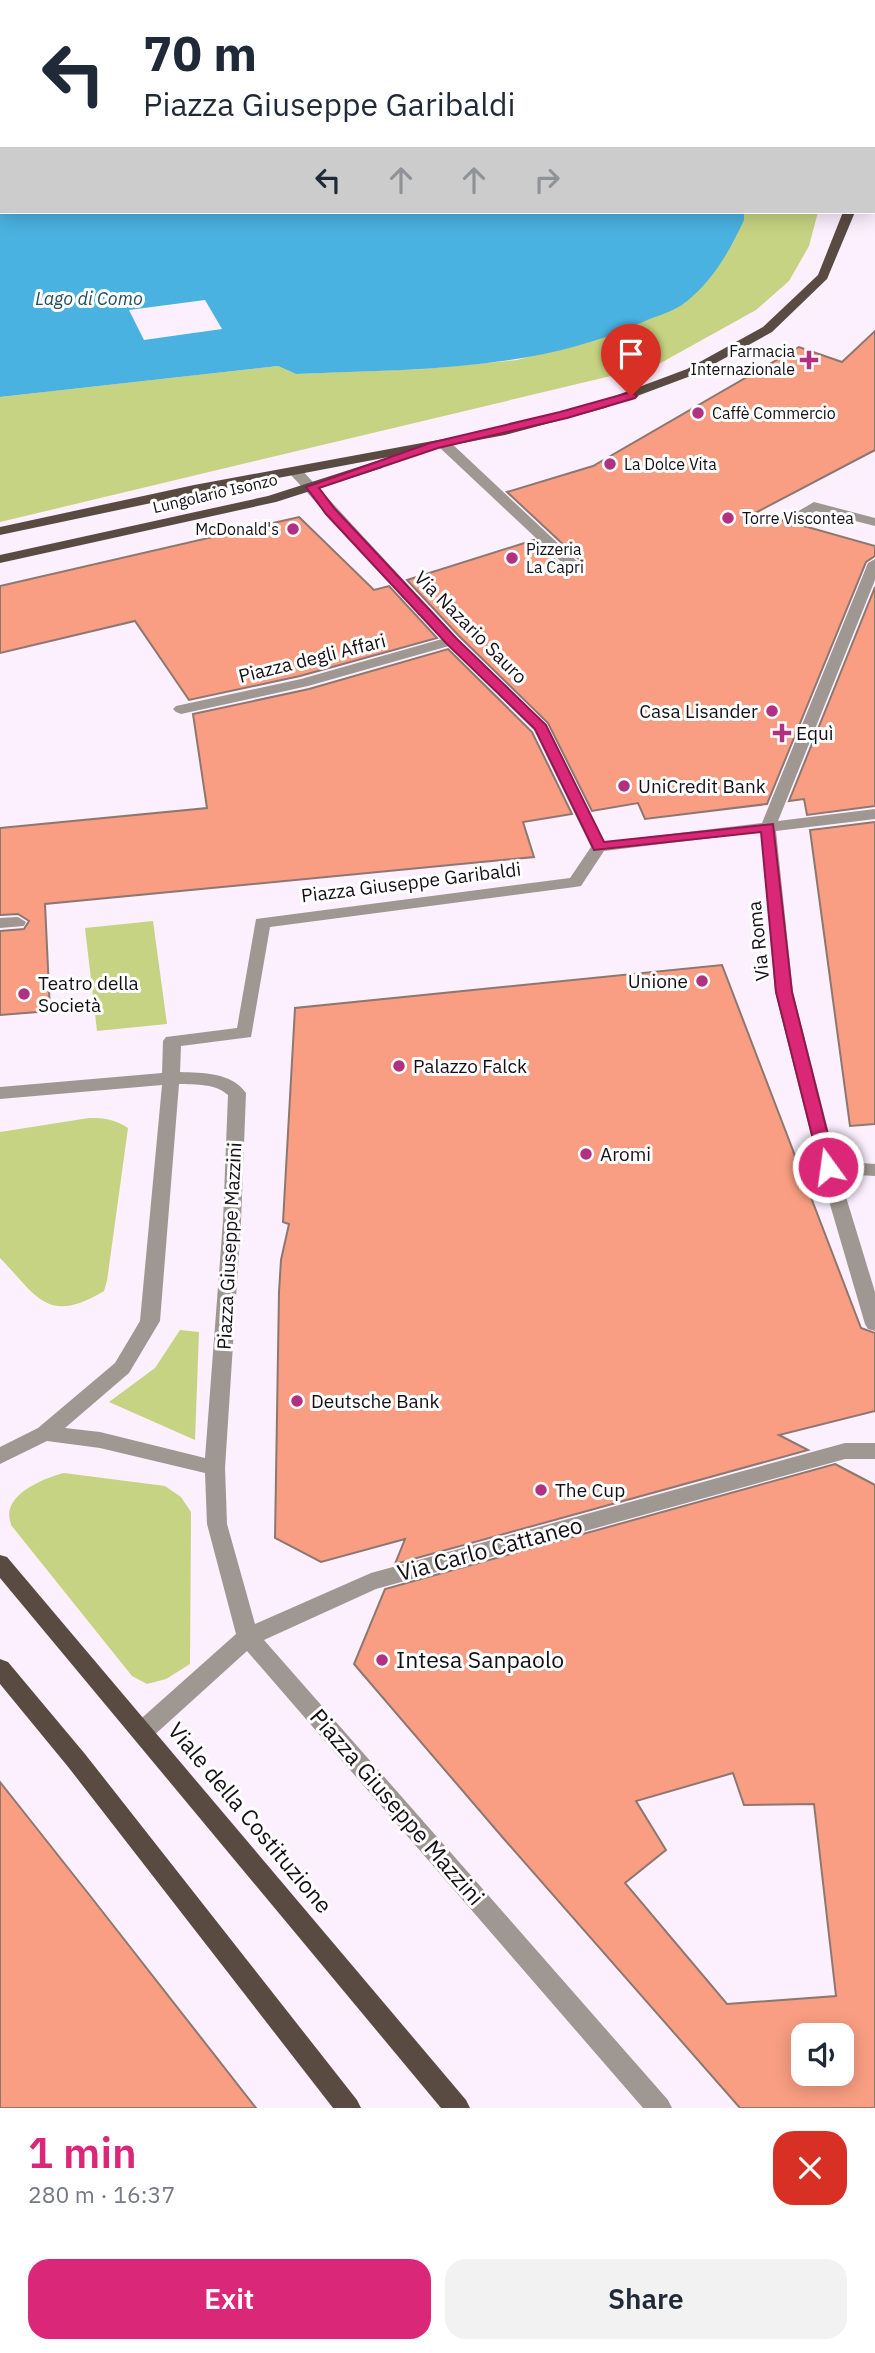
<!DOCTYPE html>
<meta charset="utf-8">
<style>
:root{--surface:#fff;--page:#f2f2f3;--text:#1f2937;--muted:#747a83;--accent:#db2777}
body{margin:0;font-family:"IBM Plex Sans",sans-serif;background:var(--page);color:var(--text);height:100vh;display:flex;flex-direction:column;font-size:26px;white-space:nowrap}
*{box-sizing:border-box;margin:0}
p{font-size:23px;color:var(--muted)}
.icon{flex:none;width:38px;height:38px;fill:none;stroke:currentColor;stroke-width:2;stroke-linecap:round;stroke-linejoin:round}
.map{position:relative;height:2108px;overflow:hidden}
.drawer{display:flex;flex-direction:column;background:var(--surface);flex:1}
.drawer>*{flex:none}
.banner{position:absolute;left:0px;top:0px;width:875px;height:214px;box-shadow:0 4px 18px #0003;background:#fff;color:var(--text);overflow:hidden}
.fabs{position:absolute;left:791px;top:2023px;display:grid;gap:14px}
.fabs a{display:grid;place-items:center;width:63px;height:63px;border-radius:14px;background:var(--surface);box-shadow:0 4px 18px #0003;font-size:35px}
.pin{position:absolute;display:grid;place-items:center;width:60px;height:60px;color:#fff;margin:-72px -30px;border-radius:50% 50% 50% 0;rotate:-45deg;box-shadow:0 0 7px #0007}
.pin .icon{rotate:45deg}
.me{position:absolute;width:77px;margin:-38px;rotate:346deg;stroke-linejoin:round;filter:drop-shadow(0 0 5px #0008)}
.turn{display:flex;align-items:center;gap:24px;height:147px;padding:0 28px;font-size:32px}
.turn .icon{width:91px;height:91px;stroke-width:2.5}
.turn b{display:block;font-size:49px;line-height:60px}
.lanes{display:flex;align-items:center;height:66px;padding:0 28px;background:#0003;justify-content:center;gap:35px;direction:ltr}
.lanes .off{opacity:.35}
.round{display:grid;place-items:center;flex:none;width:74px;height:74px;border-radius:21px;background:var(--page)}
.summary{display:flex;align-items:center;justify-content:space-between;height:119px;padding:0 28px}
h1{font-size:42px;font-weight:600;line-height:52px;color:var(--accent)}
.button{display:flex;gap:14px;margin-top:auto;padding:14px 28px}
.button a{flex:1;height:80px;border-radius:21px;background:var(--accent);color:#fff;font-size:28px;font-weight:600;line-height:80px;text-align:center}
.button a+a{background:var(--page);color:var(--text)}
.map>svg:first-child{display:block}
.green{fill:#c6d382}
.water{fill:#4ab2e0}
.pier{fill:#fceffe}
.lines{fill:none;stroke-linecap:round;stroke-linejoin:round}
.ferry{stroke:#224e62;stroke-width:2;stroke-dasharray:5 4.5;stroke-linecap:butt}
.building{fill:#f99e82;stroke:#8d7770;stroke-width:2;fill-rule:evenodd}
.minor{fill:#9f9791;fill-rule:evenodd}
.major{fill:#5a4b42;fill-rule:evenodd}
.route{fill:#db2777;stroke:#8e194d;stroke-width:2}
.poi-dot{fill:#af3180;stroke:#fff;stroke-width:2.5}
.labels{text-anchor:middle;stroke-width:6;stroke-linejoin:round;paint-order:stroke}
.far-poi-label{font-size:16px;fill:#151016;stroke:#fff;text-anchor:start}
.far-street-label{font-size:16px;fill:#151016;stroke:#fff}
.far-water-label{font-size:18px;font-style:italic;fill:#224e62;stroke:#fff}
.street-label{font-size:19px;fill:#151016;stroke:#fff}
.poi-label{font-size:19px;fill:#151016;stroke:#fff;text-anchor:start}
.near-street-label{font-size:23px;fill:#151016;stroke:#fff}
.near-poi-label{font-size:23px;fill:#151016;stroke:#fff;text-anchor:start}
</style>
<div class="map">
<svg width="875" height="2108" viewBox="0 0 875 2108">
<rect width="100%" height="100%" fill="#fceffe"/>
<g class="green">
<path d="M744,212h74l-9,34 -20,35 -33,29 -99,55 -657,157v-125l278,-31 18,8 128,-5 93,-9 103,-28 65,-29 59,-83z"/>
<path d="M153,921l14,103 -70,7 -12,-103z"/>
<path d="M89,1118c15,0 26,1 39,10l-21,153 -3,10c-57,34 -66,6 -104,-33v-126z"/>
<path d="M180,1330l19,2 -4,108 -86,-38 46,-34z"/>
<path d="M64,1473l101,13 16,11 10,15 -1,152 -24,15 -19,5 -15,-8 -121,-151c-1,-5 -3,-11 -1,-16 5,-19 37,-32 54,-36z"/>
</g>
<path class="water" d="M0,0l436,2h-434v210h742v8c-15,32 -30,59 -58,82 -11,9 -30,14 -43,20 -109,50 -231,47 -347,52l-18,-8 -278,31z"/>
<path class="pier" d="M205,300l17,29 -78,11 -15,-30z"/>
<g class="lines">
<path class="ferry" d="M369,0l12,2"/>
</g>
<g class="building">
<path d="M875,331v119l-118,62 24,7 8,7 8,-2 78,22v10l-9,6 -99,242 -122,15 -7,-16 -46,8 -44,-88 -89,-87 -52,-56 127,-40 34,32h14v-10l-75,-70 86,-26 206,-119 43,15z"/>
<path d="M299,517l75,73 15,-4 48,52 -137,38 -111,24 -54,-79 -135,32v-67z"/>
<path d="M875,587v219l-68,9 -3,-16 -15,2z"/>
<path d="M448,649l84,83 40,82 -49,8 11,35 -489,47 5,107 -50,4v-84l24,-2 5,-8 -11,-7 -18,1v-87l207,-20 -14,-94 116,-25z"/>
<path d="M875,822v302l-25,2 -40,-296z"/>
<path d="M722,965l139,363 14,5v78l-96,24 29,15 -413,114 10,-25 -84,23 -46,-24 4,-246 2,-32 8,-36 -6,-2 12,-214z"/>
<path d="M835,1464l40,21v623h-135l-236,-269 -150,-175 31,-75zM733,1773l11,32 70,-1 22,192 -109,8 -102,-121 41,-33 -30,-49zM803,2035h39v39h-39z"/>
<path d="M0,1782l91,115 165,211h-256z"/>
</g>
<g class="lines">
<g class="minor">
<path d="M833,0h13l1,2h-13z"/>
<rect x="873" y="178" width="2" height="6"/>
<path d="M444,440l5,1 131,123v6h-10l-131,-123 -2,-3z"/>
<path d="M295,467l5,1 157,170 89,87 58,117 158,-19 106,-260 7,-4v21l-97,241 97,-12v10l-99,12 17,161 43,169 39,3v12l-36,-2 36,118v39l-7,-2 -3,-5 -46,-157 -44,-175 -14,-160 -157,19 -23,35 -6,1 -305,40 -19,110 -70,9 -1,26c23,1 51,0 66,21l-5,128 -16,247 2,56 28,100 116,-51 474,-130h30v16h-30l-469,130 -112,51 404,460 4,8h-29l-396,-457 -96,87 -8,2 -8,-2 -3,-7 3,-7 101,-90 -29,-110 -2,-51 -105,-25 -53,-7 -47,23v-17l38,-19 77,-65 25,-42 22,-236 -162,14v-12l162,-14 1,-32 3,-4 71,-9 19,-109 314,-41 21,-31 -57,-117 -85,-84 -141,40 -127,28 -5,-2 -3,-3 3,-3 125,-27 141,-40 -152,-165v-6zM179,1084c18,1 35,-1 49,11l-5,126 -18,237 -105,-26 -35,-4 64,-55 31,-52z"/>
<path d="M814,502l61,16v8l-59,-15 -26,13 -7,-4z"/>
<path d="M18,917l8,5 -2,4 -24,2v-10z"/>
</g>
<g class="major">
<path d="M565,0h14l1,2h-14z"/>
<path d="M843,212h12l-28,67 -55,53 -76,42 -91,34 -100,27 -311,59 -194,41v-8l194,-42 309,-57 93,-25 91,-34 76,-42 55,-52z"/>
<path d="M377,461l5,1v6l-106,34 -276,61v-8l268,-59z"/>
<path d="M0,1555l7,2 459,543 4,8h-29l-441,-530z"/>
<path d="M0,1659l8,3 77,92 272,346 4,8h-28l-264,-340 -69,-84z"/>
</g>
</g>
<path class="route" d="M631,392l6,4 -2,2 -68,20 -129,30 -119,40 16,21 122,130 89,86 58,117 169,-18 19,168 44,175 -8,6 -8,-6 -44,-175 -15,-160 -167,18 -59,-121 -88,-85 -121,-130 -20,-27 124,-44 130,-31z"/>
<g class="poi-dot">
<path d="M805.5 349.5h7v7h7v7h-7v7h-7v-7h-7v-7h7z"/>
<circle cx="698" cy="413" r="7"/>
<circle cx="610" cy="464" r="7"/>
<circle cx="728" cy="518" r="7"/>
<circle cx="293" cy="529" r="7"/>
<circle cx="512" cy="558" r="7"/>
<circle cx="772" cy="711" r="7"/>
<path d="M778.5 722.5h7v7h7v7h-7v7h-7v-7h-7v-7h7z"/>
<circle cx="624" cy="786" r="7"/>
<circle cx="702" cy="981" r="7"/>
<circle cx="24" cy="994" r="7"/>
<circle cx="399" cy="1066" r="7"/>
<circle cx="586" cy="1154" r="7"/>
<circle cx="297" cy="1401" r="7"/>
<circle cx="541" cy="1490" r="7"/>
<circle cx="382" cy="1660" r="7"/>
</g>
<g class="labels">
<g class="far-poi-label">
<text x="795" y="357" text-anchor="end">Farmacia<tspan x="795" dy="18">Internazionale</tspan></text>
<text x="712" y="419">Caffè Commercio</text>
<text x="624" y="470">La Dolce Vita</text>
<text x="742" y="524">Torre Viscontea</text>
<text x="279" y="535" text-anchor="end">McDonald's</text>
<text x="526" y="555">Pizzeria<tspan x="526" dy="18">La Capri</tspan></text>
</g>
<g class="far-street-label">
<text transform="translate(215 493) rotate(-13)" y="6">Lungolario Isonzo</text>
</g>
<g class="far-water-label">
<text x="89" y="305">Lago di Como</text>
</g>
<g class="street-label">
<text transform="translate(471 627) rotate(45)" y="7">Via Nazario Sauro</text>
<text transform="translate(312 658) rotate(-14)" y="7">Piazza degli Affari</text>
<text transform="translate(411 882) rotate(-7)" y="7">Piazza Giuseppe Garibaldi</text>
<text transform="translate(758 941) rotate(-96)" y="7">Via Roma</text>
<text transform="translate(229 1246) rotate(-87)" y="7">Piazza Giuseppe Mazzini</text>
</g>
<g class="poi-label">
<text x="758" y="718" text-anchor="end">Casa Lisander</text>
<text x="796" y="740">Equì</text>
<text x="638" y="793">UniCredit Bank</text>
<text x="688" y="988" text-anchor="end">Unione</text>
<text x="38" y="990">Teatro della<tspan x="38" dy="22">Società</tspan></text>
<text x="413" y="1073">Palazzo Falck</text>
<text x="600" y="1161">Aromi</text>
<text x="311" y="1408">Deutsche Bank</text>
<text x="555" y="1497">The Cup</text>
</g>
<g class="near-street-label">
<text transform="translate(490 1549) rotate(-15)" y="8">Via Carlo Cattaneo</text>
<text transform="translate(397 1807) rotate(49)" y="8">Piazza Giuseppe Mazzini</text>
<text transform="translate(250 1818) rotate(50)" y="8">Viale della Costituzione</text>
</g>
<g class="near-poi-label">
<text x="396" y="1668">Intesa Sanpaolo</text>
</g>
</g>
</svg>
<div class="fabs">
<a><svg class="icon" aria-label="sound" viewBox="0 0 24 24"><path d="M4 9h4l5-4v14l-5-4H4zM17 9q2 3 0 6"/></svg></a>
</div>
<div class="pin" style="left:631px;top:396px;background:#d93025"><svg class="icon" aria-label="arrive" viewBox="0 0 24 24"><path d="M6 21V4h12l-3 4 3 4H6"/></svg></div>
<svg class="me" style="left:828px;top:1167px" viewBox="-20 -20 40 40"><circle r="17" fill="#db2777" stroke="#fff" stroke-width="3"/><path d="M0-11L8 9 0 5-8 9z" fill="#fff"/></svg>
<div class="banner">
<div class="turn"><svg class="icon" aria-label="left" viewBox="0 0 24 24"><path d="M17 20v-9H6M10 6l-5 5 5 5"/></svg><div><b>70 m</b>Piazza Giuseppe Garibaldi</div></div>
<div class="lanes"><svg class="icon" aria-label="left" viewBox="0 0 24 24"><path d="M17 20v-9H6M10 6l-5 5 5 5"/></svg><svg class="icon off" aria-label="ahead" viewBox="0 0 24 24"><path d="M12 20V5M6 11l6-6 6 6"/></svg><svg class="icon off" aria-label="ahead" viewBox="0 0 24 24"><path d="M12 20V5M6 11l6-6 6 6"/></svg><svg class="icon off" aria-label="right" viewBox="0 0 24 24"><path d="M7 20v-9h11M14 6l5 5-5 5"/></svg></div>
</div>
</div>
<section class="drawer">
<div class="summary"><div><h1>1 min</h1><p>280 m · 16:37</p></div><a class="round" style="background:#d93025;color:#fff"><svg class="icon" aria-label="close" viewBox="0 0 24 24"><path d="M6 6l12 12M18 6L6 18"/></svg></a></div>
<div class="button"><a>Exit</a><a>Share</a></div>
</section>
